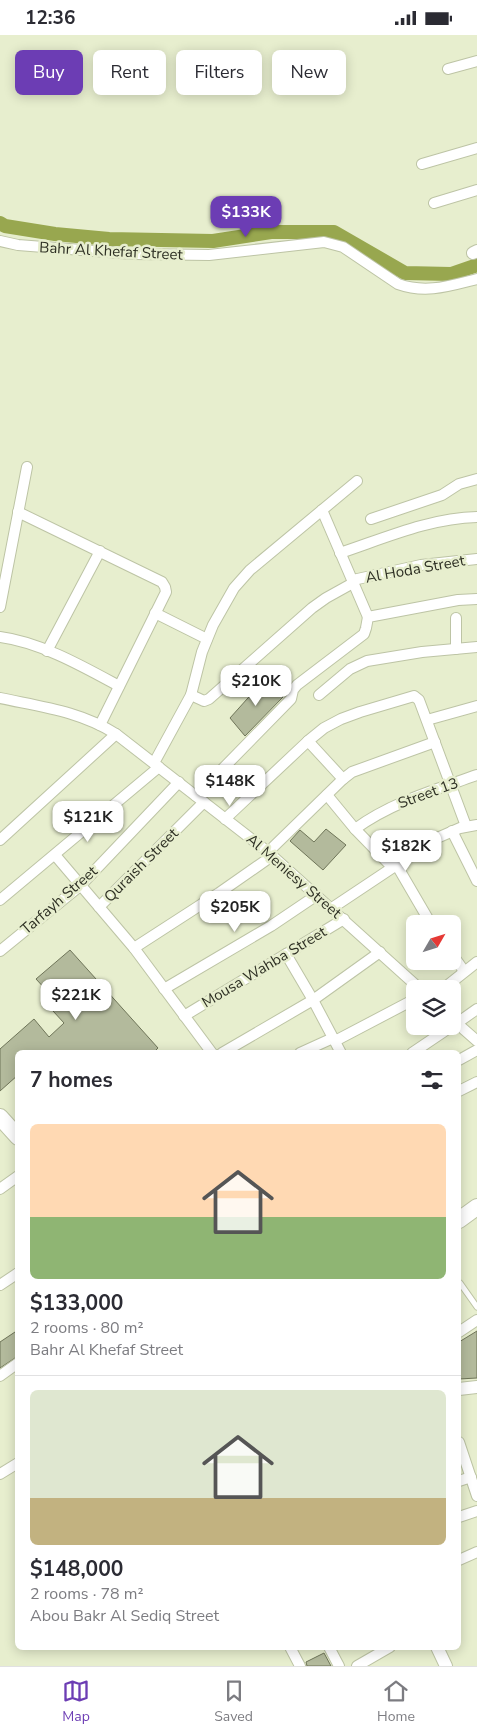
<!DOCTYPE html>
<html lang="en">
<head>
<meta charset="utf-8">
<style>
	body { margin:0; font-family:"Nunito Sans",sans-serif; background:#f2f2f3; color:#2b2b33; height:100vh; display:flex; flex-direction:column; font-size:19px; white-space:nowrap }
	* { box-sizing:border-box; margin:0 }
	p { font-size:16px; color:#7c7c81 }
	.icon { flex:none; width:28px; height:28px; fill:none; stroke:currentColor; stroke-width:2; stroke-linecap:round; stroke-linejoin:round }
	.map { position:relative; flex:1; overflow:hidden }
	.sheet { position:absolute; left:15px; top:1015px; width:446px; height:600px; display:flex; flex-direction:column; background:#fff; border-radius:8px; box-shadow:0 2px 12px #0003 }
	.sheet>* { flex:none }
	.top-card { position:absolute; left:15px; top:15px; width:448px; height:45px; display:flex; gap:10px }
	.needle { width:32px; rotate:51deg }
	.controls { position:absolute; left:406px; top:880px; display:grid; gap:10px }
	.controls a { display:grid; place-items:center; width:55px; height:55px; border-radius:8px; background:#fff; box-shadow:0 2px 12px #0003; font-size:25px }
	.price { position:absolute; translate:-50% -42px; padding:0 11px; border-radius:10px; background:#fff; color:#222; font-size:16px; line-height:32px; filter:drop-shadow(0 1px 2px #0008) }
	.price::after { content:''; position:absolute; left:50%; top:30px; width:15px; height:11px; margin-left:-8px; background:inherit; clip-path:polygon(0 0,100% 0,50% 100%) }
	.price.selected { background:#6c3db4; color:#fff }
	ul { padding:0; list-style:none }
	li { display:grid; align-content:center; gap:10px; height:265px; padding:0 15px }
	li+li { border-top:1px solid #e1e1e2 }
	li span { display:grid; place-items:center; height:155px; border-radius:8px; color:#555 }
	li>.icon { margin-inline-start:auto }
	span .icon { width:90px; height:90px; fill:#fffc; stroke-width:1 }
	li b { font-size:21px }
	h2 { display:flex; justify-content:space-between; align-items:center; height:60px; padding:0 15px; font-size:21px }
	.chip { padding:0 18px; border-radius:8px; background:#fff; box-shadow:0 2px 12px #0003; font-size:18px; line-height:45px }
	.chip.selected { background:#6c3db4; color:#fff }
	.status { display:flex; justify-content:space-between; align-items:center; height:35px; padding:0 25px; background:#fff; direction:ltr }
	.status svg { height:14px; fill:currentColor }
	.tab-bar { display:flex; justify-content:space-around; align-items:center; height:70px; border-top:1px solid #e1e1e2; background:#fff; font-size:14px; color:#7c7c81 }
	.tab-bar a { display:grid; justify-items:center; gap:2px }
	.tab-bar .selected { color:#6c3db4 }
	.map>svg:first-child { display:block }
</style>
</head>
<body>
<div class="status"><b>12:36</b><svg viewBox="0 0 49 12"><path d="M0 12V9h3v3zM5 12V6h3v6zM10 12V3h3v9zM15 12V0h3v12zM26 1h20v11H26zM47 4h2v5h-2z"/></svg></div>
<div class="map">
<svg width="477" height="1631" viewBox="0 0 477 1631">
	<rect width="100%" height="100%" fill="#e7eece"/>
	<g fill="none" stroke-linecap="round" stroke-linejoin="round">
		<!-- canal -->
		<path stroke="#98a74f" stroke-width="14" d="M0,188l5,3 50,8 54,5 104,2 58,-9h63l71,41 46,1 26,-9"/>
	</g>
	<!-- building -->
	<g fill="#b3ba9c" stroke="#6f7559">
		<path d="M265,644l18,18 -38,39 -15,-18z"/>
		<path d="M326,794l20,16 -23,25 -33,-29 10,-11 14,12z"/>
		<path d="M70,915l88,98 -5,5h-135v22l-18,16v-42l34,-30 15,18 15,-14 -11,-12 7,-6 -24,-26z"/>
		<path d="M18,1295v26l-18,12v-26z"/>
		<path d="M477,1296v47l-18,1v-37z"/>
		<path d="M324,1618l7,13h-24l-1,-4z"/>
	</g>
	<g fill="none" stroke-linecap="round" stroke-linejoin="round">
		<!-- service casing -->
		<g stroke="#bdc4a5" stroke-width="7">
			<path id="service" d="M460,1248l17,24"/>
		</g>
		<!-- minor casing -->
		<g stroke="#bdc4a5" stroke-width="12">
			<g id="minor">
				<path d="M448,34l29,-8"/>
				<path d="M422,129l55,-16"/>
				<path d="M434,168l43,-13"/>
				<path d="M0,206l18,4 115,9 76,1 115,-13 19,5 55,37c28,10 51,2 79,-5"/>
				<path d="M322,475l46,107"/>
				<path d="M18,477l144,70 3,5 1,5 -66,133"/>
				<path d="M371,484l71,-24 17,-11 18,-5"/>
				<path d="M340,518c45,-15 90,-35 137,-36"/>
				<path d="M353,545l68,-15 56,-6"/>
				<path d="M0,572l27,-140"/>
				<path d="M155,578l52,26"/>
				<path d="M456,583v31"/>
				<path d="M0,602c40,5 84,30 119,49"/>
				<path d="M47,616l53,-100"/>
				<path d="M191,660l11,-43 11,-27 21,-37 16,-18 107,-89"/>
				<path d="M319,660l31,-26 17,-8 55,-9 55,-5"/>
				<path d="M0,663c42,9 79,13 116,36l152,118 152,137"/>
				<path d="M427,685l50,-14"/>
				<path d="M308,706l35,38"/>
				<path d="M154,728l37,-68 13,6 5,-2 103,-91 14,-10 27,-15"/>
				<path d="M327,760l28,34 37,38"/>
				<path d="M196,761l95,-97 2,-9 4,-5 67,-51 2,-6 2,-11 90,-17 19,-1"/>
				<path d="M225,784l83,-78 16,-13 17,-9 19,-7 54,-16 5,4 47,126"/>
				<path d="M355,794c37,-27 80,-39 122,-54"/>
				<path d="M452,796l25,50"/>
				<path d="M0,805l116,-106"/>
				<path d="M268,817l75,-73 9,-7 83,-30"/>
				<path d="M55,820l79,93 78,105"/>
				<path d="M396,829l35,60"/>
				<path d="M0,865l159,-133"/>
				<path d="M99,872l105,-105"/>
				<path d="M332,873l105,-70 23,-10 17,-3"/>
				<path d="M134,913l85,-55 53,-37"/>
				<path d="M0,916l81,-66 98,-103"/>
				<path d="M286,919l27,46 28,53"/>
				<path d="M452,919l12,17"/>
				<path d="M164,954l107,-63 46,-31"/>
				<path d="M443,954l34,-27"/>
				<path d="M184,981l160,-97"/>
				<path d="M452,984l25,22"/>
				<path d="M453,991l24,-17"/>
				<path d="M335,1006l80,-42"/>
				<path d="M222,1018l91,-53 67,-48"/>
				<path d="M300,1018l33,-15"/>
				<path d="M412,1018l40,-27"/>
				<path d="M459,1025l18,-10"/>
				<path d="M459,1056l18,-9"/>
				<path d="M0,1154l18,-13"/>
				<path d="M0,1250l18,-12"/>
				<path d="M459,1297l18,-12"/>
				<path d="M0,1341l18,-13"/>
				<path d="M459,1407l18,54"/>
				<path d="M0,1439l18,-11"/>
				<path d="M459,1446l12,-4"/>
				<path d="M459,1482l18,-6"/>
				<path d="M459,1525l18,-8"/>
				<path d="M290,1612l10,19"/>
				<path d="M329,1612l10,19"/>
				<path d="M357,1631l33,-19"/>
			</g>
		</g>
		<!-- tertiary casing -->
		<g stroke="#bdc4a5" stroke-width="14">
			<g id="tertiary">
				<path d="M473,218l4,-2"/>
				<path d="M459,1354l18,-2"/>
				<path d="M437,1612l9,19"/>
			</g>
		</g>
		<!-- primary casing -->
		<g stroke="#bdc4a5" stroke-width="18">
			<g id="primary">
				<path d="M0,1082l18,20"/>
				<path d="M459,1185l18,-13"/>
			</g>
		</g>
		<!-- service -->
		<use href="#service" stroke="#fff" stroke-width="5"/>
		<!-- minor -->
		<use href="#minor" stroke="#fff" stroke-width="10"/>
		<!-- tertiary -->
		<use href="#tertiary" stroke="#fff" stroke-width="12"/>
		<!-- primary -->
		<use href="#primary" stroke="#fff" stroke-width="16"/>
	</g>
	<g text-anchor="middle" stroke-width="5" stroke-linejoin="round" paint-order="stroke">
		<!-- street labels -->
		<g font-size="15" fill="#2d2f23" stroke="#e7eece">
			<text transform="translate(111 216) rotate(3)" y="5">Bahr Al Khefaf Street</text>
			<text transform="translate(415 534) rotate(-10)" y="5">Al Hoda Street</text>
			<text transform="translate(428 758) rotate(-20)" y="5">Street 13</text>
			<text transform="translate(141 830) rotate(-45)" y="5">Quraish Street</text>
			<text transform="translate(294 841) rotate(41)" y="5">Al Meniesy Street</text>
			<text transform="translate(59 865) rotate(-41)" y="5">Tarfayh Street</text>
			<text transform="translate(264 932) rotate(-31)" y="5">Mousa Wahba Street</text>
		</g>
	</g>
</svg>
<div class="controls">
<a><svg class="needle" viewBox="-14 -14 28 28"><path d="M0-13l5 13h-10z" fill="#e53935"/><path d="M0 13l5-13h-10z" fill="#7c7c81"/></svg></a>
<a><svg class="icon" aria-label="layers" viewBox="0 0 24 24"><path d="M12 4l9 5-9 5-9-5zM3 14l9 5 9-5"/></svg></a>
</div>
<b class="price selected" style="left:246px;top:203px">$133K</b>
<b class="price" style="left:256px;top:672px">$210K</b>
<b class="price" style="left:230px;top:772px">$148K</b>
<b class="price" style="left:88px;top:808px">$121K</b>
<b class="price" style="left:406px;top:837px">$182K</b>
<b class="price" style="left:235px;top:898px">$205K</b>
<b class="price" style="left:76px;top:986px">$221K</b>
<div class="top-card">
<a class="chip selected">Buy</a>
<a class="chip">Rent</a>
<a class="chip">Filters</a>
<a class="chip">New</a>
</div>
<section class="sheet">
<h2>7 homes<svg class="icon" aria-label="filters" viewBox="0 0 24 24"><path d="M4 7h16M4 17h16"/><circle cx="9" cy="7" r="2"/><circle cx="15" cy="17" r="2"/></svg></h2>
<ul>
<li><span style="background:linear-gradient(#ffd9b3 60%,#8fb573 0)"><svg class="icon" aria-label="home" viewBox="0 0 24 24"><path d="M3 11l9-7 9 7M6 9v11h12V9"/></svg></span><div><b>$133,000</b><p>2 rooms · 80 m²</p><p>Bahr Al Khefaf Street</p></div></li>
<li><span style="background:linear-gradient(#dfe7d0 70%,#c2b280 0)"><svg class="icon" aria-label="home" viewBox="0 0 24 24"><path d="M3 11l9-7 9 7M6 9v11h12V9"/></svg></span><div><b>$148,000</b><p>2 rooms · 78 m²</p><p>Abou Bakr Al Sediq Street</p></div></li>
</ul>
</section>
</div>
<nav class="tab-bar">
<a class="selected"><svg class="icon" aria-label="map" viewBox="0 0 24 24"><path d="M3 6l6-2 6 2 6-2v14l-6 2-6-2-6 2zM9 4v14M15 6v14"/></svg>Map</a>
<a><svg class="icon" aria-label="saved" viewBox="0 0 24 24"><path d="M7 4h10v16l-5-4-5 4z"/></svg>Saved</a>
<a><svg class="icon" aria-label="home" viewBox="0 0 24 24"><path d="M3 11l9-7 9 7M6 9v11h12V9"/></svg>Home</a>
</nav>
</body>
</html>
